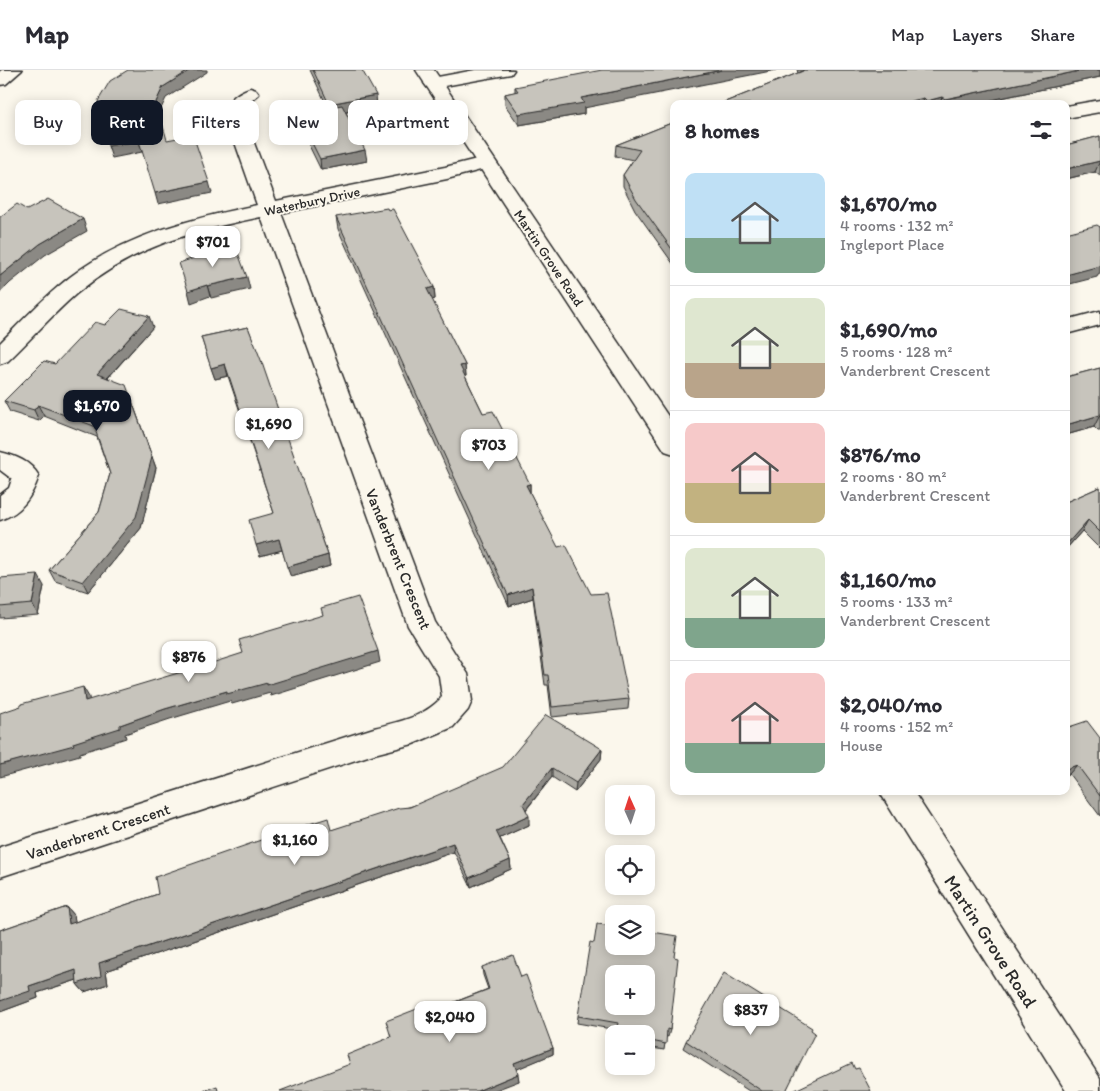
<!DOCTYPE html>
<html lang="en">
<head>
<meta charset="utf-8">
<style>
	body { margin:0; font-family:Itim,sans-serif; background:#f2f2f3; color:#2b2b33; height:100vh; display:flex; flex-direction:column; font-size:19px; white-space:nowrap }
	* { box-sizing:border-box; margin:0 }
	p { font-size:16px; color:#7c7c81 }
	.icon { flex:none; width:28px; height:28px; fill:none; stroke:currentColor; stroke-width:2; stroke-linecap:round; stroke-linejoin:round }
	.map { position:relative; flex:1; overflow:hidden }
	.details { position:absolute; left:670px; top:30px; width:400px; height:695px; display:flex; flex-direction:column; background:#fff; border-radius:10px; box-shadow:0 2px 12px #0003 }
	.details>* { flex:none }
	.guide { position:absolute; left:15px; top:30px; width:475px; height:45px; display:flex; gap:10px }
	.needle { width:32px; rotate:357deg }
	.buttons { position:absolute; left:605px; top:715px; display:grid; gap:10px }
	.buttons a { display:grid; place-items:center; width:50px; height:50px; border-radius:10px; background:#fff; box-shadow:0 2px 12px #0003; font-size:25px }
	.price { position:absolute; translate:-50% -42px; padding:0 11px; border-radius:10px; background:#fff; color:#222; font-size:16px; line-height:32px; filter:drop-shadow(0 1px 2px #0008) }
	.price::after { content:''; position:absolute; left:50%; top:30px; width:15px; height:11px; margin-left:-8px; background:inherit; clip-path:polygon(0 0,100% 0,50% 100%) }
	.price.active { background:#111827; color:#fff }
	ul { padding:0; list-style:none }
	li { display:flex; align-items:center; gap:15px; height:125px; padding:0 15px }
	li+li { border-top:1px solid #e1e1e2 }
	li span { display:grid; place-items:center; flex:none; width:140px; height:100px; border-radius:10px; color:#555 }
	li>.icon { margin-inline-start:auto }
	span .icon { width:60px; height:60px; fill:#fffc; stroke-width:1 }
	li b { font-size:21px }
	h2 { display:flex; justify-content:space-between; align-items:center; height:60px; padding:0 15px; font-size:21px }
	.pill { padding:0 18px; border-radius:10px; background:#fff; box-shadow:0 2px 12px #0003; font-size:18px; line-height:45px }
	.pill.active { background:#111827; color:#fff }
	header { display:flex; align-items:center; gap:30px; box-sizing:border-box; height:70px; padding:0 25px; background:#fff; border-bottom:1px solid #e1e1e2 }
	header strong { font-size:24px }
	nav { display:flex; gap:28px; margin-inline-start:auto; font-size:18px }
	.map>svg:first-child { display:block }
</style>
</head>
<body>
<header>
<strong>Map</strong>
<nav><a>Map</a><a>Layers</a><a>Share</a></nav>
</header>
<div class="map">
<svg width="1100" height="1021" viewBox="0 0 1100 1021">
	<rect width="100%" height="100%" fill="#fbf7ec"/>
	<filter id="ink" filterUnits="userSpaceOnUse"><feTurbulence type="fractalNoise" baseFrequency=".02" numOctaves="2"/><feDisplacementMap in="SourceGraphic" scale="10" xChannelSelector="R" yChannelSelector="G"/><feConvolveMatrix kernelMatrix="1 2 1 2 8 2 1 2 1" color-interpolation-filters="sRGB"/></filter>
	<g filter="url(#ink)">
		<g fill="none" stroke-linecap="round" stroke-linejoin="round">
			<!-- minor casing -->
			<g stroke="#2b2b2b" stroke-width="3">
				<g id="minor">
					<path d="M475,0h39l-3,4 -6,1 -72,13 -6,-1 -3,-4 3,-4z"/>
					<path d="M250,18l6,2 3,4 -16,14v6l33,87 169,-34 40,-10 7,2 3,4 -3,4 -45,12 -166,34 154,409 33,52 4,27 -4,9 -15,17 -40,17 -39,10 -374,123v-30l374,-119c26,-7 49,-10 68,-31l-3,-21 -31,-50 -147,-409c-69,14 -129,30 -185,77 -24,21 -45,45 -68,67l-8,3v-21c23,-23 44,-46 70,-66 55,-42 120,-58 187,-72l-32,-91c0,-13 13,-22 25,-26z"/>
					<path d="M1100,30v12l-34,6v-12z"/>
					<path d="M1100,241v14l-34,9v-14z"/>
					<path d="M0,382c16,4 30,9 39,24 -7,20 -17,37 -39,44v-25l9,-7 3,-9 -12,-9z"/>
				</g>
			</g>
			<!-- secondary casing -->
			<g stroke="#2b2b2b" stroke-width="3">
				<g id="secondary">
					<path d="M416,0h18l240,355v29l-9,-3z"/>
					<path d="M879,721h34l187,287v13h-34z"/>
				</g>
			</g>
			<!-- motorway casing -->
			<g stroke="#2b2b2b" stroke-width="3">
				<path id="motorway" d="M2,0h20l-16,14 -6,1v-14z"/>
			</g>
			<!-- minor -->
			<use href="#minor" fill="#fbf7ec" fill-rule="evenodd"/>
			<!-- secondary -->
			<use href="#secondary" fill="#fbf7ec" fill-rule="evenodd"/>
			<!-- motorway -->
			<use href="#motorway" fill="#fbf7ec" fill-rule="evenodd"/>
		</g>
		<!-- wall -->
		<g fill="#aba9a2" stroke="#2b2b2b">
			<path d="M310,0h52l15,36 -31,6 21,49 -46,9 -22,-45 -2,-12 31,-5z"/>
			<path d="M797,0h303v7l-127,27h-253l78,-31z"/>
			<path d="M515,17l69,21v6l-65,11 -14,-20v-11l10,-2z"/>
			<path d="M674,52v143l-39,-55 -12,-24v-11l10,-15 -18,-4 1,-11z"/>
			<path d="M1100,66v40l-5,-4 -29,7v-34z"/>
			<path d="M336,147l98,70 1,12 -3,1 33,65 1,11h-1l18,37 47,71v9l99,206 -1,10 -76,8 -4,-32h-3l-12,-87 -24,8 -171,-377z"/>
			<path d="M105,255l48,2 -45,51 22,18 26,72 -15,60 -53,64 -33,-11 -6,-11 50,-58 11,-38 -13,-37 -53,-21 -5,5 -29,-9 -6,-11 51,-37z"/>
			<path d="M248,257l80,228 2,11 -39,11 -9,-27 -22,6 14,-43 -46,-137 -13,3 -14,-42z"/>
			<path d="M1100,298v63h-2l-4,-4 -28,8v-58z"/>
			<path d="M1100,417v62l-18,-18 -16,18v-47z"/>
			<path d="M0,508l44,8 -6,29 -38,3z"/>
			<path d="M1066,658l34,10v78l-31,-42 -3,2z"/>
			<path d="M602,679l-1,10 -26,33 -23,-15 -26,33 3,15 -29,13 10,22 1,9 -40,18 -17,-35 -348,119 2,13 -24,8 -7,-8v-4l-40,13 1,5 -38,14v-82l67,-23 7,8 1,7 83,-28 174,-64z"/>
			<path d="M674,887l-4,73 -2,7 -2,-1 -2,14 -18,-3v-13l-29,-4 -40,-7 1,-7z"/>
			<path d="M482,897l39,10 32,71v6l-37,15 3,12 -169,-17 74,-50 64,-25 -5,-14z"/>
			<path d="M811,960l-25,61h-37l-66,-43 3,-7z"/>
		</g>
		<!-- shaded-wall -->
		<g fill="#8b8984" stroke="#2b2b2b">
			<path d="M190,0h17v2l-41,26 -7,15 -3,-11 7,-15z"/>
			<path d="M722,0h54l-192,38v6l-65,11v-11l62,-16z"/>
			<path d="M1084,0h16v7l-127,27h-30l2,-5z"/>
			<path d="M376,25l1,11 -46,9 -2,-11z"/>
			<path d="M942,27l-2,7h-14l1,-3z"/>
			<path d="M924,28l-1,6h-24z"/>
			<path d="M139,71l3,11 -30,6 -4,-12z"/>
			<path d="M365,80l2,11 -46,9 -1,-11z"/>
			<path d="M1100,91l-5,11 -29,7v-10z"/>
			<path d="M209,112l3,11 -54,11 -3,-11z"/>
			<path d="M83,149l4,12 -42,24 -35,28 -10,10v-17l40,-32z"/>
			<path d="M1100,195v9l-2,1 -1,2 -31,8v-10z"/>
			<path d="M247,207l3,12 -39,9 -4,-12z"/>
			<path d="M207,215l3,11 -19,7 -3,-12z"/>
			<path d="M434,217l1,12 -7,2 -1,-12z"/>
			<path d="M149,246l4,11 -52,58 -4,-11z"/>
			<path d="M225,294l3,12 -13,3 -4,-11z"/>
			<path d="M465,295l1,11 -5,1 -1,-11z"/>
			<path d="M130,326l26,72 -15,60 -53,64 -5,-10z"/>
			<path d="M38,335l6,11 -5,5 -5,-11z"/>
			<path d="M1100,345l-6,12 -28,8v-10z"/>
			<path d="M530,414v11l-4,-10z"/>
			<path d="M1088,450l-6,11 -16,18v-4z"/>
			<path d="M279,469l3,11 -22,6 -4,-11z"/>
			<path d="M328,485l2,11 -39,11 -4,-10z"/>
			<path d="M38,505l6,11 -6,29 -6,-11z"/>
			<path d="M532,517l1,11 -24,8 -1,-11z"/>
			<path d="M378,581l2,11 -109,34 -1,-3 -38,11 -2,-3 -60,18 -45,15 1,4 -46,15v2l-80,22v-12l73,-22 47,-18 45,-16 62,-18z"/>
			<path d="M83,617l6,10 2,14 -6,-10z"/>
			<path d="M602,679l-1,10 -26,33 1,-9z"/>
			<path d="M1077,695l-8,9 -3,2v-7z"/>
			<path d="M552,698v9l-29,36v-9z"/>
			<path d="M529,746v9l-33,15v-9z"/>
			<path d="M453,773l1,9 -348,119 2,13 -24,8 -7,-8 22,-21z"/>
			<path d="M510,790l1,9 -40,18 -2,-9z"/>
			<path d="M67,837l7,8 3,17 -8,-8z"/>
			<path d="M76,900l7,8 -46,15 1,5 -38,14v-11l29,-15z"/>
			<path d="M553,978v6l-38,16 -1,-7z"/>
			<path d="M518,1004l1,7 -26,10h-16z"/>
		</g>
		<!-- building -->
		<g fill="#c7c4bc" stroke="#2b2b2b" fill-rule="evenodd">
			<path d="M128,0h62l-27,17 -7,15 11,38 26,-5 16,47 -54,11 -16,-52 -31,5 -10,-45 12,-20z"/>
			<path d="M313,0h49l14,25 -47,9z"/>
			<path d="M602,0h120l-141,28 3,5 -65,11 -14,-20 13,-3 -3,-4z"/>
			<path d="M803,0h281l-139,29 -3,-2 -15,4 -3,-3 -25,6h-179l83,-33z"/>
			<path d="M342,35l23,45 -45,9 -23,-46z"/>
			<path d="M674,52l-1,56 1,74 -38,-53 -13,-24 17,-25 -24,-5z"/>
			<path d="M1100,66v25l-34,8v-24z"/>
			<path d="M48,129l35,20 -43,25 -40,32v-59l17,-13 10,6z"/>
			<path d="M387,138l1,2 5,-1 41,78 -7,2 38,76 -5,1 23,47 10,-2 37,73 -4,1 32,62 8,-2 25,49 16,-1 22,106 -77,8 -4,-32h-3l-13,-88 -24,8 -172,-378z"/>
			<path d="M1097,155l3,2v39l-34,9v-42z"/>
			<path d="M235,175l12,32 -40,9v-1l-19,6 -9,-28 27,-9v-2z"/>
			<path d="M121,239l28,7 -52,58 29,11 26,72 -16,60 -53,65 -34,-12 50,-58 11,-38 -16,-48 -56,-21 -4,5 -30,-9 40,-40 11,3 40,-42 10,3z"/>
			<path d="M248,257l13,33 67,195 -41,12 -8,-28 -23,6 -7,-25 25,-7 -49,-149 -14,4 -10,-31z"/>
			<path d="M1100,298v48v-1l-34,10v-48z"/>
			<path d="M1100,417v45l-12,-12 -22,25v-43z"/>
			<path d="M38,505l-6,29 -32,3v-29z"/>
			<path d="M358,527l20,54 -111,34v-2l-40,11v-3l-62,18 -45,16v3l-47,15 1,2 -74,20v-52l21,-7v-2l62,-17 2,14 133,-40 25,-8 -4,-13 84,-25 -2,-7z"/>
			<path d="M546,645l56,34 -26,34 -24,-15 -29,36 6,12 -33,15 14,29 -41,18 -16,-35 -354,120 2,13 -24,8 -1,-14 -47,16 1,5 -30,10v-71l67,-23 2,17 89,-30 -3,-17 126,-44 47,-15 3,12 68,-22 11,-1 93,-40z"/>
			<path d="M1087,651l13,17v58l-23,-31 -11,4v-41z"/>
			<path d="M597,854l17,2v20h32v-15l31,5 -3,21 4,1 -8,72 -3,-1 -1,15 -20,-4v-6h-30l2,-11 -40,-7 12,-74 4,1zM614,904h32v32h-32z"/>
			<path d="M513,885l8,22 5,-2 27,73 -39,15 4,11 -41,17h-197l70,-27 -3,-9 44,-18 -5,-16 36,-14 2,7 65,-25 -7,-22z"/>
			<path d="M724,903l88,55 -1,2 4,3 -29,58h-24l-76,-50z"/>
			<path d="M852,993l3,6 4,-1 12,23h-78z"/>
			<path d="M217,1016l1,5h-15z"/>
		</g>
	</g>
	<g text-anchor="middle" stroke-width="4" stroke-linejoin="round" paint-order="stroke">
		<!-- far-street labels -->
		<g font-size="14" fill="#2b2b2b" stroke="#fbf7ec">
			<text transform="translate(312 131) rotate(-12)" y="5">Waterbury Drive</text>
			<text transform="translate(549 188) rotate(56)" y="5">Martin Grove Road</text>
		</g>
		<!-- street labels -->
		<g font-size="16" fill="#2b2b2b" stroke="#fbf7ec">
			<text transform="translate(399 489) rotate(68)" y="6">Vanderbrent Crescent</text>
			<text transform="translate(98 761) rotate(-18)" y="6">Vanderbrent Crescent</text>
		</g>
		<!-- near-street labels -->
		<g font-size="19" fill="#2b2b2b" stroke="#fbf7ec">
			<text transform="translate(991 871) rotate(57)" y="7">Martin Grove Road</text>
		</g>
	</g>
</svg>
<div class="buttons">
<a><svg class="needle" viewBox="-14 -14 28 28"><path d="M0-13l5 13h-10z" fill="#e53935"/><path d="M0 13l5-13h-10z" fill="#7c7c81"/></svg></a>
<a><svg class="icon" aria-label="locate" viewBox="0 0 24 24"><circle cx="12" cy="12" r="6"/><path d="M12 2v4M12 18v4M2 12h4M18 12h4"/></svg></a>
<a><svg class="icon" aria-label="layers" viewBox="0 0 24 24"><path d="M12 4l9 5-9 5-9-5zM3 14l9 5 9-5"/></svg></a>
<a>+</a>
<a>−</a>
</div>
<b class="price" style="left:213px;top:198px">$701</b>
<b class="price active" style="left:97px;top:362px">$1,670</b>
<b class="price" style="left:269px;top:380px">$1,690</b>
<b class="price" style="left:489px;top:401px">$703</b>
<b class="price" style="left:189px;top:613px">$876</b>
<b class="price" style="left:295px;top:796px">$1,160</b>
<b class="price" style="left:751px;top:966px">$837</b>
<b class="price" style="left:450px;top:973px">$2,040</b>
<div class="guide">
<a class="pill">Buy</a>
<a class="pill active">Rent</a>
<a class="pill">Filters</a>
<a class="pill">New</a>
<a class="pill">Apartment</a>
</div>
<section class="details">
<h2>8 homes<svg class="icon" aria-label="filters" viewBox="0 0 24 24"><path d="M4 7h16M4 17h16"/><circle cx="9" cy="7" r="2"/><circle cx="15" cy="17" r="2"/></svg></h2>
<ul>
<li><span style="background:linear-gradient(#bfe0f5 65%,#7fa58c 0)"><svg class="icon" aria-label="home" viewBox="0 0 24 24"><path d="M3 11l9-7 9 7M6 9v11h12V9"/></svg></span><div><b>$1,670/mo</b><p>4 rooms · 132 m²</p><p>Ingleport Place</p></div></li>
<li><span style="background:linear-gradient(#dfe7d0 65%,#b9a48a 0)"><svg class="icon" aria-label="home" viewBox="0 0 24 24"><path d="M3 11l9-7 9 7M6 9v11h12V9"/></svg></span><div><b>$1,690/mo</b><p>5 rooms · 128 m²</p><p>Vanderbrent Crescent</p></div></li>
<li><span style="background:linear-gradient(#f6c9c9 60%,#c2b280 0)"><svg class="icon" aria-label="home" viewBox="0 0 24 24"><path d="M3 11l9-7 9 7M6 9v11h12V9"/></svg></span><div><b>$876/mo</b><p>2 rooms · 80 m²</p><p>Vanderbrent Crescent</p></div></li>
<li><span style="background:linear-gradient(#dfe7d0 70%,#7fa58c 0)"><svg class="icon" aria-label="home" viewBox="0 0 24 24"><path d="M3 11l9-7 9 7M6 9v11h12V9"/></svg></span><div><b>$1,160/mo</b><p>5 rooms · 133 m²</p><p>Vanderbrent Crescent</p></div></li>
<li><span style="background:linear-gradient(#f6c9c9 70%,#7fa58c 0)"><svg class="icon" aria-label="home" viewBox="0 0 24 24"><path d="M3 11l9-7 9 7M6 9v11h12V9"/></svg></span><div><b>$2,040/mo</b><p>4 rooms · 152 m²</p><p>House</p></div></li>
</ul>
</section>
</div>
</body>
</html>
